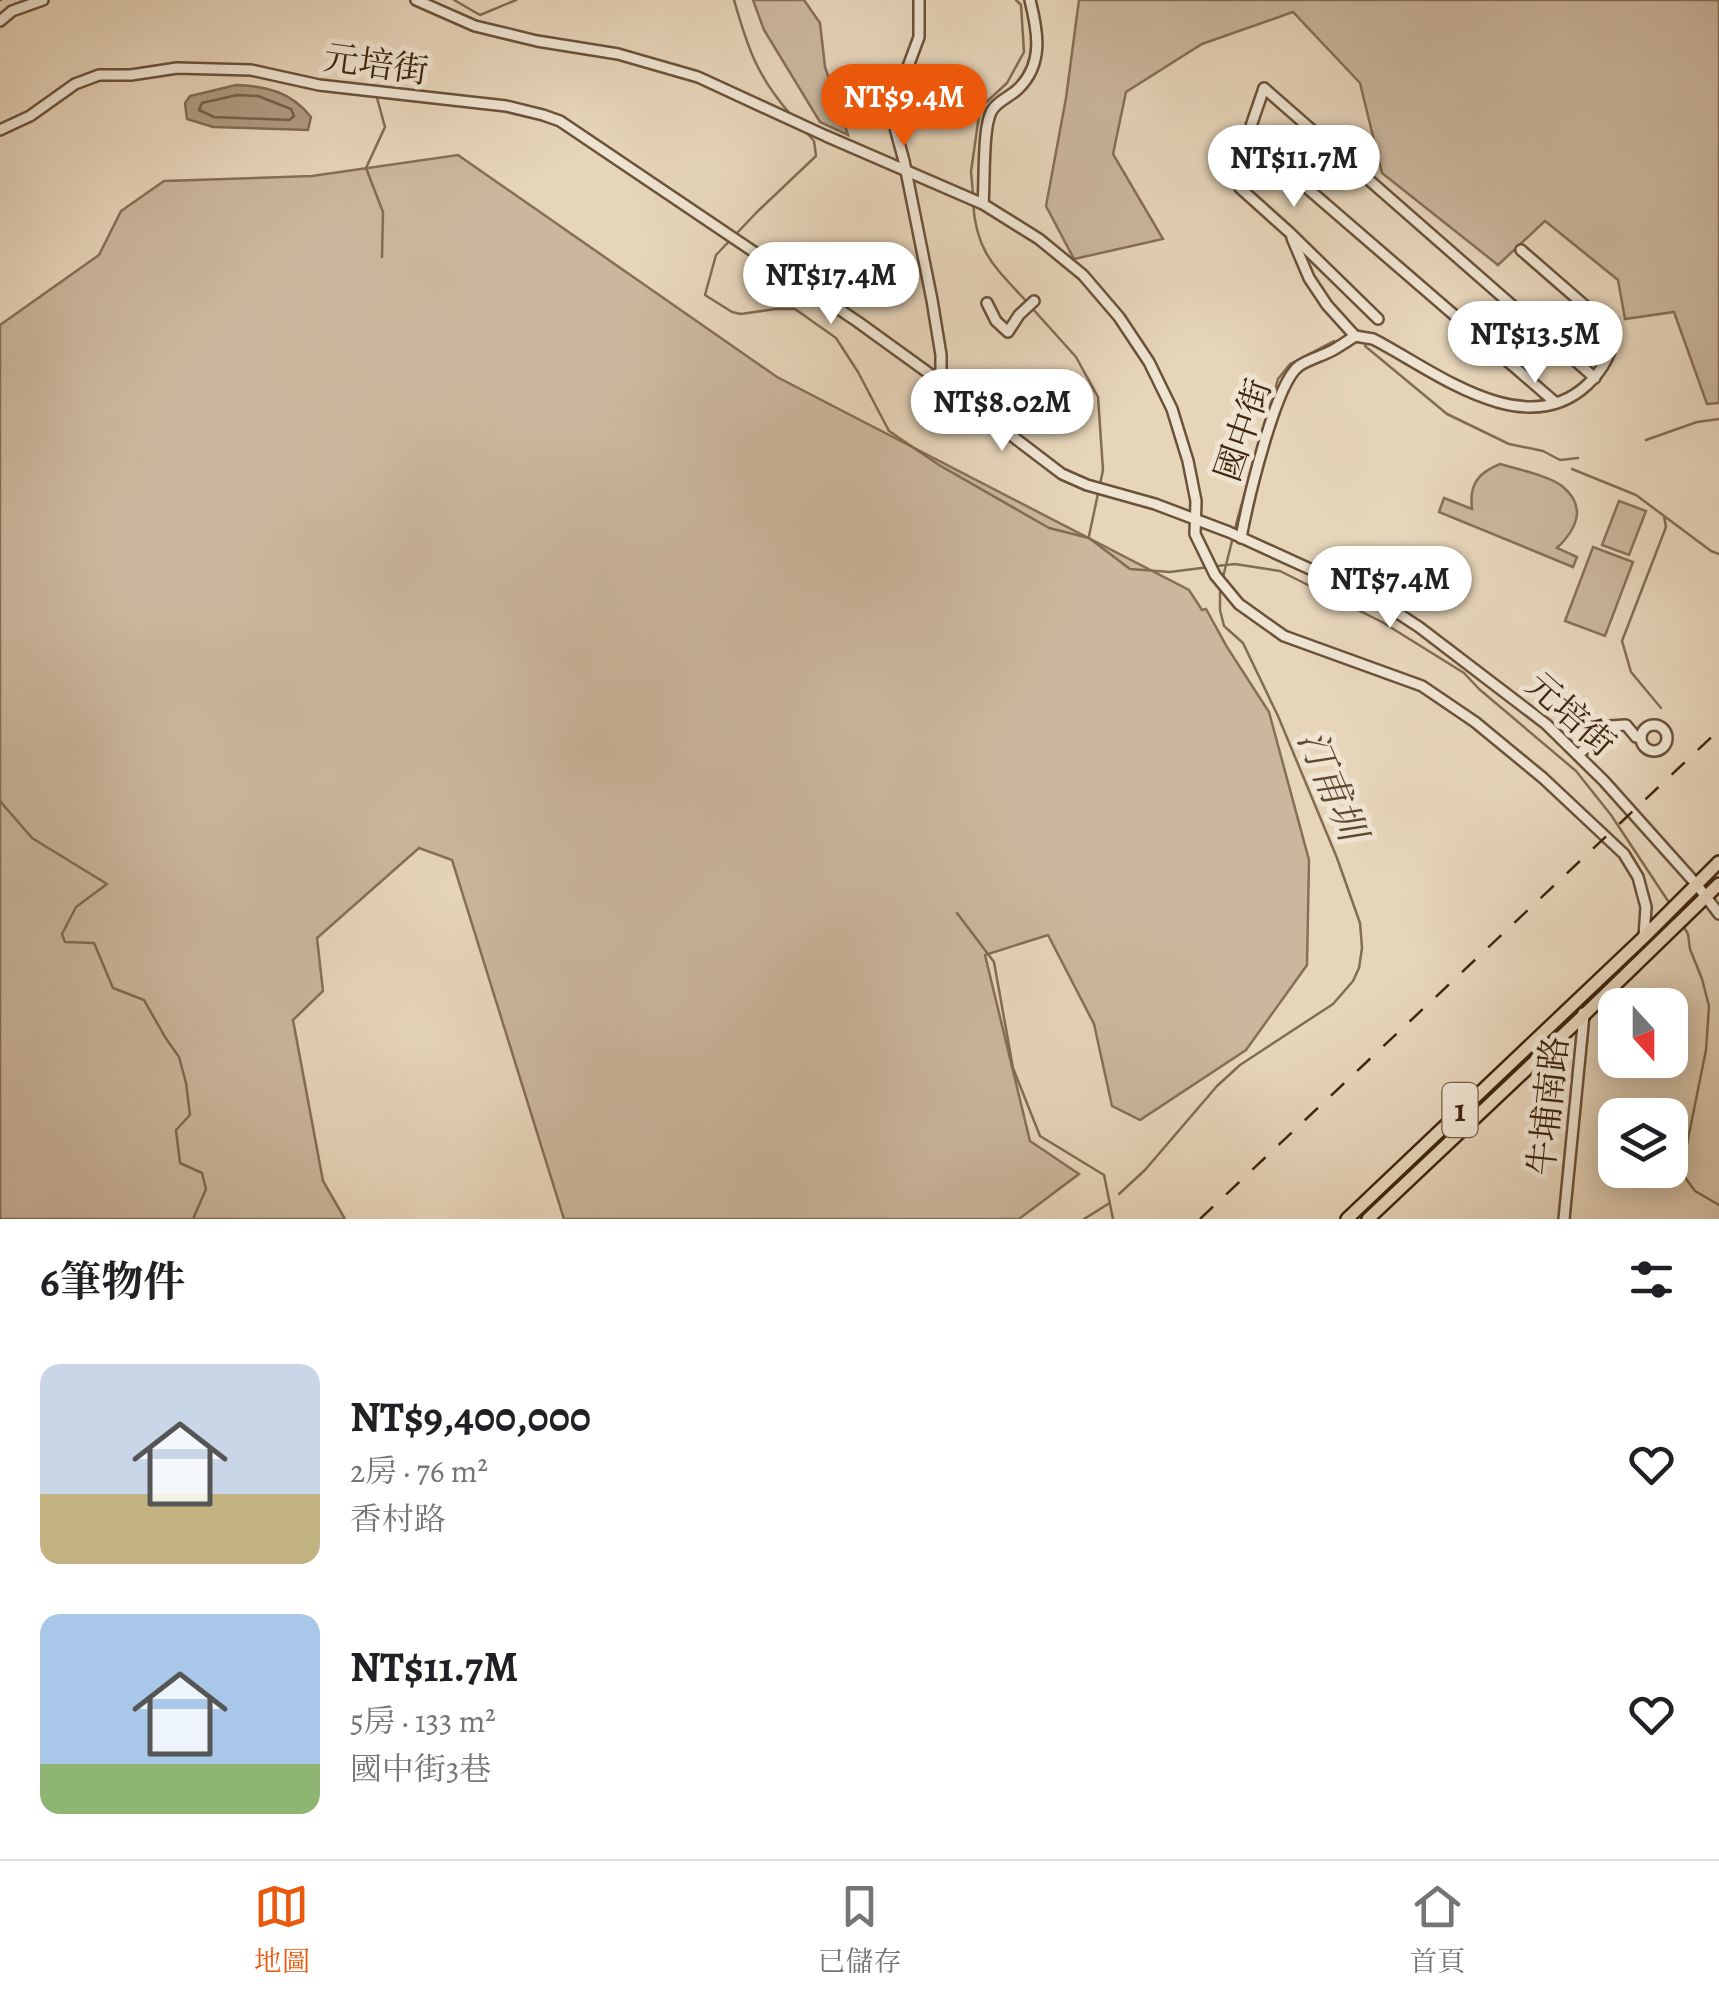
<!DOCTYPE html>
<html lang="zh-TW">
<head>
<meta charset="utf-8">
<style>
	body { margin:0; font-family:Alegreya,"Noto Serif TC",serif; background:#f2f2f2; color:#202124; height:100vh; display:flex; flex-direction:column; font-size:38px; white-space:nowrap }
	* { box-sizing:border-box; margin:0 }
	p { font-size:32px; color:#757577 }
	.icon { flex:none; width:55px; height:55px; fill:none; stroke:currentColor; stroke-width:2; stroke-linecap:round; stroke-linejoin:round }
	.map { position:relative; height:1219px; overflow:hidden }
	.side { display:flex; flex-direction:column; background:#fff; flex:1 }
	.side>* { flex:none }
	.needle { width:65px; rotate:159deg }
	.fabs { position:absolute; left:1598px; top:988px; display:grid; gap:20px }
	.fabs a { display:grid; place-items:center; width:90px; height:90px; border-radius:20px; background:#fff; box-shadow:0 5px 25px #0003; font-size:50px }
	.price { position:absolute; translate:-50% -85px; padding:0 22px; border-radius:35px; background:#fff; color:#222; font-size:32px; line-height:65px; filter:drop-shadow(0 2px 5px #0008) }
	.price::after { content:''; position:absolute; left:50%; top:60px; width:30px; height:22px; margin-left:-15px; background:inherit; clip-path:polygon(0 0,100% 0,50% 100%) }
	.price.selected { background:#ea580c; color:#fff }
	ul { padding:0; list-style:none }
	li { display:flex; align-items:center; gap:30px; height:250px; padding:0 40px }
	li span { display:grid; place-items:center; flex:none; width:280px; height:200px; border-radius:20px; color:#555 }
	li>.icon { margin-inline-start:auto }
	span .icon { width:120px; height:120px; fill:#fffc; stroke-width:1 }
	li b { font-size:42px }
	h2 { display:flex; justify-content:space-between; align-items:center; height:120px; padding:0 40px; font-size:42px }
	.tabs { display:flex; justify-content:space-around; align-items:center; height:140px; border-top:2px solid #e0e0e0; background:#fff; font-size:28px; color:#757577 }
	.tabs a { display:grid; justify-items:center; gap:5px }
	.tabs .selected { color:#ea580c }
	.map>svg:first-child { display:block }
</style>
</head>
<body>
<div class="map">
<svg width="1719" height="1219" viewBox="0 0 1719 1219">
	<rect width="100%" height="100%" fill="#e7d5ba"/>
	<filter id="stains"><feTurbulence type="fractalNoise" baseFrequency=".002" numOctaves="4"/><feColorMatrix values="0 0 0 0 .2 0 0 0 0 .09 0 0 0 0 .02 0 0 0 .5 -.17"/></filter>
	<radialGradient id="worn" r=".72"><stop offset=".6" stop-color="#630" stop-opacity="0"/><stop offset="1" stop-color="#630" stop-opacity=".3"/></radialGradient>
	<!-- green -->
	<g fill="#cbb79d" stroke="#866f56" stroke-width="2.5">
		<path d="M753,0h51l16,23 5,44 23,68 -28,-13 -56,-92z"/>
		<path d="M1079,0h640v403l-12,1 -33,-92 -49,7 -7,-39 -73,-59 -47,44 -116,-92 -22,-90 -67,-71 -91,32 -76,48 -13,62 50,85 -89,20 -28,-53 20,-108z"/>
		<path d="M458,155l319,222 412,213 13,20 4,-1 21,38 42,65 40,148 -2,105 -61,85 -106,70 -28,-14 -18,-82 -46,-89 -63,20 45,186 49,33 -60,45h-455l-112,-359 -33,-12 -102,90 6,53 -30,29 30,161 22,38h-345v-894l99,-70 22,-44 43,-30 148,-5z"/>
		<path d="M1500,464c17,5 49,12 62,22 26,21 14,44 -5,62l20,9 -4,10 -134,-55 5,-14 28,11c-3,-25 6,-36 28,-45z"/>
		<path d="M1619,501l27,10 -17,44 -27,-10z"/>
		<path d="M1593,547l40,15 -28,74 -40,-15z"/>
	</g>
	<!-- water -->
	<path fill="#ae9a80" stroke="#826c52" stroke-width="2.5" d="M236,85c31,1 55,7 75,32l-3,13 -95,-3 -26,-8 -2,-16 5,-7z"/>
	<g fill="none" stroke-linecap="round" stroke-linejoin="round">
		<!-- shore -->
		<path stroke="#776047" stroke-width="2.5" d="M237,95l21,1 33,13 3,7 -5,4 -75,-3 -15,-7 3,-7z"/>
		<!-- stream -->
		<g stroke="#826c52" stroke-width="2.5">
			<path d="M0,0h1"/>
			<path d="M454,0l26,15 36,-15"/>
			<path d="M734,0c14,49 23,76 57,115"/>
			<path d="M377,98l8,29 -19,41 17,44 -1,45"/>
			<path d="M806,132l8,9 2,15 -58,55 -42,44 -11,40 27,17 9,2 34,-5h20l41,29 22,34 31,59 50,34 110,63 40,10 41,31 40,3 39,-5"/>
			<path d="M973,194l-2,-22 9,-64 27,-25 17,-31 -3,-47 -5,-5"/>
			<path d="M973,202c3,51 22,65 54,100"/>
			<path d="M1032,308l44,49 22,40 5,73 -14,66"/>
			<path d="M1365,346l82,68 62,30 34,7 17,9 18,-2"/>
			<path d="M1646,440l51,-18 22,-3"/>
			<path d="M1572,469l64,26 75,56 8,3"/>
			<path d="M1217,566l18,-2 45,7 102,51 82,51 15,16 97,82 35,44 59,89"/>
			<path d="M1223,577l15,-60 40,-138 12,-15 44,-23"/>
			<path d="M1661,708l-30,-36 -9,-31 44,-114 -2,-11"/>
			<path d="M0,801l32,37 75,46 -31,23 -14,27 3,8 29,1 19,45 31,12 21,37 14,20 7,26 4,32 -14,15 4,33 22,10 4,16 -13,30"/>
			<path d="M957,913l37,49 19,106 27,68 64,39 9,44"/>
			<path d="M1682,924l6,10 2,15 12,30 7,27 -3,44 -20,99 -7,20 16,22 24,14"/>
			<path d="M1119,1194l26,-24 72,-84 23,-21 93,-61 20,-23 6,-13 3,-20 -2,-25 -23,-65 -59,-142 -35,-73 -19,-17 -4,-16v-21"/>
			<path d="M1084,1219l24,-15"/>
		</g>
		<!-- minor casing -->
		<g stroke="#6a5239" stroke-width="14">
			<g id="minor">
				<path d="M416,0l59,26 62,15 81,13 80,23 128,59 157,68 56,35 44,36 36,42 30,45 23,47 16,52 8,40 -1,33 20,41 24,29 45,32 138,50 53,36 68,56 81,76 14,23 8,30 -2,30"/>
				<path d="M919,0v37l-23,62 -2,25 10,37 28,139 9,55v27"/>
				<path d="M0,21l12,-10 31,-11"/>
				<path d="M0,130l30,-14 45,-32 24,-9h32l46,-7 74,2 68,15 187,21 37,9 17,6 298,201 83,60 121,92 25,11 68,19 74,28 147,67 43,28 127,97 58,57 93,104 22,29"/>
				<path d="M1248,137l308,266"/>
				<path d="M983,204c2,-21 -1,-81 10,-95 5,-8 18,-13 25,-20 26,-25 20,-57 12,-89"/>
				<path d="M1292,238l17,40 18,27 28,31"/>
				<path d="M987,303l9,18 12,11 11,-17 15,-14"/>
				<path d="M1378,319l-89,-87 -49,-44c-3,-30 15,-72 24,-100l331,290"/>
				<path d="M1241,538c6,-33 34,-155 58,-172 10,-7 24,-10 36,-17 6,-4 13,-8 20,-13l18,3c59,30 150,105 214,46 16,-15 26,-33 27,-54l-93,-81"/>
				<circle cx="1654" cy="738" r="13"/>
				<path d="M1578,755l32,-29 16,-1 10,12h5"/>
				<path d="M1564,1219l20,-204 -1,-2"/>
			</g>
		</g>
		<!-- major casing -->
		<g stroke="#40270e" stroke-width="16">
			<g id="major">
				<path d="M1347,1219l297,-282 75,-75"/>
				<path d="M1368,1219l216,-204 135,-131"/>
			</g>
		</g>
		<!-- minor -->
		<use href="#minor" stroke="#efe4d2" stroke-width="9"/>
		<!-- major -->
		<use href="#major" stroke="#e7d5ba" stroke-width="11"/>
		<!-- rail -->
		<path stroke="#40270e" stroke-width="2.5" stroke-dasharray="18 18" stroke-linecap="butt" d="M1200,1219l519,-489"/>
	</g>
	<g text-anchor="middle" stroke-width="10" stroke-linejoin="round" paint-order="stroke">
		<!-- shield labels -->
		<rect fill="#efe4d2" stroke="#746049" stroke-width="2.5" x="1442.5" y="1083" width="35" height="54" rx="8"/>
		<g font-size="32" font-weight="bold" fill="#40270e">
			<text x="1460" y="1121">1</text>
		</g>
		<!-- street labels -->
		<g font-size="35" fill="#40270e" stroke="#efe4d2">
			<text transform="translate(376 64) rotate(8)" y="12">元培街</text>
			<text transform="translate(1243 430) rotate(-71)" y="12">國中街</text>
			<text transform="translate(1571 714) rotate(42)" y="12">元培街</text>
			<text transform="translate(1548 1106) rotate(-84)" y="12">牛埔南路</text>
		</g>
		<!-- water labels -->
		<g font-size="38" font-style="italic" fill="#614a30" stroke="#efe4d2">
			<text transform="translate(1332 785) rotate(67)" y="13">汀甫圳</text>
		</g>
	</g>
	<rect width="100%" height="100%" filter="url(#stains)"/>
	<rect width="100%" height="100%" fill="url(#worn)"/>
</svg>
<div class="fabs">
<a><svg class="needle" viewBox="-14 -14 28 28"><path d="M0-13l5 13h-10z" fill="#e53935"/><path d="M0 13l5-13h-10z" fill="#757577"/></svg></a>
<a><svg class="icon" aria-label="layers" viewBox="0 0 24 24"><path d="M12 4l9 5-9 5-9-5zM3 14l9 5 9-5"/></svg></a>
</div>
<b class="price selected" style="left:904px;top:149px">NT$9.4M</b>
<b class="price" style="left:1294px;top:210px">NT$11.7M</b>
<b class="price" style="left:831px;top:327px">NT$17.4M</b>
<b class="price" style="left:1535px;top:386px">NT$13.5M</b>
<b class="price" style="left:1002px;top:454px">NT$8.02M</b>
<b class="price" style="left:1390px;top:631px">NT$7.4M</b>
</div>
<section class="side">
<h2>6筆物件<svg class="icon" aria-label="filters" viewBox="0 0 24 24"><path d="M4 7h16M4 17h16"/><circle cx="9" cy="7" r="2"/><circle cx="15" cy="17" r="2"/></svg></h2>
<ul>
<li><span style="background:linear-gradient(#c9d6e8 65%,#c2b280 0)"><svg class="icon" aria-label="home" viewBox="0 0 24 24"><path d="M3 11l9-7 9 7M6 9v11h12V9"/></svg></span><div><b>NT$9,400,000</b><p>2房 · 76 m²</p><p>香村路</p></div><svg class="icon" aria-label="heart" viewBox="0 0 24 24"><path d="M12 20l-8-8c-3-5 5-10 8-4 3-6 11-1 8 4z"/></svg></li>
<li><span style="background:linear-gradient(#a9c7e8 75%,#8fb573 0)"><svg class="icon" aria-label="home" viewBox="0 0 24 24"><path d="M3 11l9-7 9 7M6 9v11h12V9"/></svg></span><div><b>NT$11.7M</b><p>5房 · 133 m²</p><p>國中街3巷</p></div><svg class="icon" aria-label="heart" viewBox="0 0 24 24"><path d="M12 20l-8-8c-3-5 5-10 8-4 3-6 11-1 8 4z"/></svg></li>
</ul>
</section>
<nav class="tabs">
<a class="selected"><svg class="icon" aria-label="map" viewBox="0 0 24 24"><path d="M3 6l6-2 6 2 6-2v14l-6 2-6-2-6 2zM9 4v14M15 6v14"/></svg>地圖</a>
<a><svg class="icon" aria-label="saved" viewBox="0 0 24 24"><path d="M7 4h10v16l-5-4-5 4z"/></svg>已儲存</a>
<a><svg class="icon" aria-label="home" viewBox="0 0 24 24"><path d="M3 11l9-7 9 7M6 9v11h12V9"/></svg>首頁</a>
</nav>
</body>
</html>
